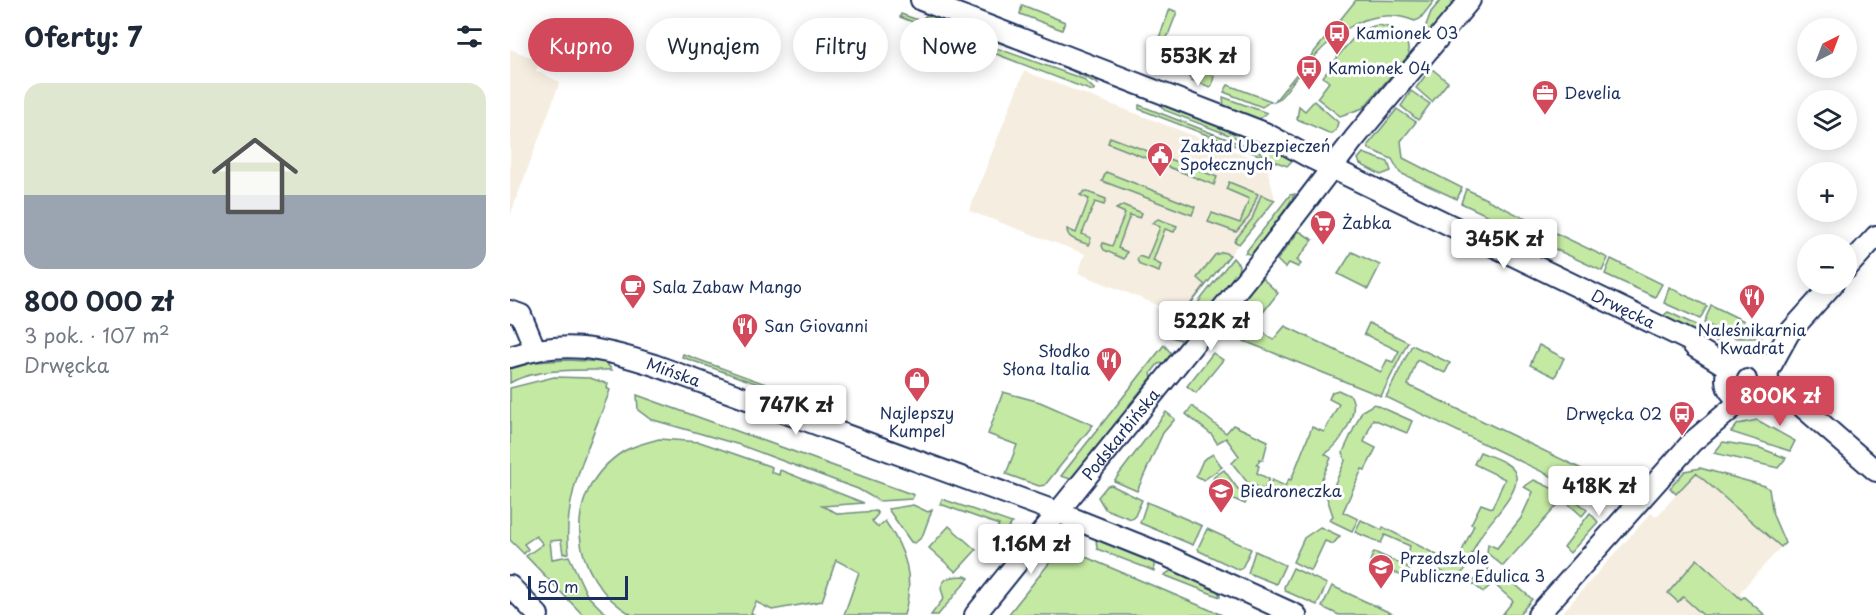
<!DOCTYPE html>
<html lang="pl">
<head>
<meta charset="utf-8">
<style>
	body { margin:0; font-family:"Playpen Sans",sans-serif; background:#f2f2f3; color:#1f2937; height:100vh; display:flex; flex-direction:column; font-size:22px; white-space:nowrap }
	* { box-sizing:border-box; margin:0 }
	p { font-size:20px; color:#747a83 }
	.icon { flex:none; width:33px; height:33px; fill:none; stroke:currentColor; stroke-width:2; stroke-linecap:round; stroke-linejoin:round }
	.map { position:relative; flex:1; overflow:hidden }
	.panel { display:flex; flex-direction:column; background:#fff; width:510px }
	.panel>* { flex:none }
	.banner { position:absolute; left:18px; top:18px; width:570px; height:54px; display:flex; gap:12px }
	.needle { width:39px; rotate:42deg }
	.fabs { position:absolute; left:1287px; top:18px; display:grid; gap:12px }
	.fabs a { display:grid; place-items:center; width:60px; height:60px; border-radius:50%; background:#fff; box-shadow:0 3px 15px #0003; font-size:30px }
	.scale { position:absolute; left:18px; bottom:15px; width:100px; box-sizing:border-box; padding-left:6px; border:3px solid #1b2f5e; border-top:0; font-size:16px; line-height:21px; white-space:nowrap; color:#1b2f5e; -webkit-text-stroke:4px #fff; paint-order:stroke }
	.price { position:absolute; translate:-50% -51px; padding:0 14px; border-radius:6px; background:#fff; color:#222; font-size:20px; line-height:39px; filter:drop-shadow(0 2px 3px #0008) }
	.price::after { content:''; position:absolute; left:50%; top:36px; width:18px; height:14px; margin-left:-9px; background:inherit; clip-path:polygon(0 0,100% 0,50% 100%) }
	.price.active { background:#d1495b; color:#fff }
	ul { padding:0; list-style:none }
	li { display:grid; align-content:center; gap:12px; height:318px; padding:0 24px }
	li span { display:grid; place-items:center; height:186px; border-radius:18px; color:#555 }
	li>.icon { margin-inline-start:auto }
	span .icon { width:108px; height:108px; fill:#fffc; stroke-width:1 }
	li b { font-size:26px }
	h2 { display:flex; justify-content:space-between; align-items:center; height:72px; padding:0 24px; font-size:26px }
	.tag { padding:0 21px; border-radius:27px; background:#fff; box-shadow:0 3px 15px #0003; font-size:21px; line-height:54px }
	.tag.active { background:#d1495b; color:#fff }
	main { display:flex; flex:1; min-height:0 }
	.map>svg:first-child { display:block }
</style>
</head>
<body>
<main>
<section class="panel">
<h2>Oferty: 7<svg class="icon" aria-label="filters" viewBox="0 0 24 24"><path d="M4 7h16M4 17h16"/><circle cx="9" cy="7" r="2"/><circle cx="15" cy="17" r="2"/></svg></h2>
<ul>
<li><span style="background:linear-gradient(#dfe7d0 60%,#9aa5b1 0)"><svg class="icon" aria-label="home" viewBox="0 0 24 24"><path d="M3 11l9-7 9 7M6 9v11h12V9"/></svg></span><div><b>800 000 zł</b><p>3 pok. · 107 m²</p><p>Drwęcka</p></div></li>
</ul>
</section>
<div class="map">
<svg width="1366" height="615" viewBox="0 0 1366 615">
	<rect width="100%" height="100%" fill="#fff"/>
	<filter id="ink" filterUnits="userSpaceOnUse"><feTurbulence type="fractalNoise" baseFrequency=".0167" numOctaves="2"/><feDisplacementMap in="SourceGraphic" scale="12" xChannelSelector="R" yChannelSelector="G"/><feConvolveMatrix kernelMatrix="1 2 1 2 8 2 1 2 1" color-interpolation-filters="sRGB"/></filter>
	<g filter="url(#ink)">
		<!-- built -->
		<g fill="#f5eee0">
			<path d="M0,49l30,12 -4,10 24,11 -50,134z"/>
			<path d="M514,71l242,92 9,36 -93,116 -104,-42 7,-19 -116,-43z"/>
			<path d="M1186,473l85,74 -42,46 26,22h-205l91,-102 5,4z"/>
		</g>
		<!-- green -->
		<g fill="#c4e9a3" stroke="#708c80" stroke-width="1.5">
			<path d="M846,0l78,1 -14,18 -5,2c-54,-21 -93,25 -123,62 -5,7 -12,17 -18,19z"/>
			<path d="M931,0h22l-30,32 -8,-4 6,-16z"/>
			<path d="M512,5l43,17 -3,8 -42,-16z"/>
			<path d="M660,9l7,3 -17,44 -10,5z"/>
			<path d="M391,14l182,65 12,11 -3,1 -192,-74z"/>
			<path d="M418,14h7l160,63 3,7c-54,-30 -116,-45 -174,-67z"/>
			<path d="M868,25l14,3 15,14 2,13 -46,53 -23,8 -23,-18 12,-16 -6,-5c15,-19 30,-48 55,-52z"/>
			<path d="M679,57l9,12 16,7 -2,9 -2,2 -19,-7 -6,-13z"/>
			<path d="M921,68l17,14 -16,20 -16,-14z"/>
			<path d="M718,85l43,16 -9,6 -38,-15z"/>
			<path d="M901,91l19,13 -12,16 -17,-14z"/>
			<path d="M713,97l44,16 -10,8 -33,-13z"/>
			<path d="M653,101l80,31 50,28 -6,6 -13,-5 -14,-14 -96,-37 -3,-4z"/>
			<path d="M804,101l24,21 -2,8 -5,4 -34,-15 2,-13 6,5z"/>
			<path d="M629,105l119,46 9,7 -128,-49z"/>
			<path d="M887,109l19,13 -15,19 2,17 59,30 -5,11 -57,-26 -8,-14 -23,-10 -1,-4z"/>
			<path d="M600,137l107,40 -3,8 -106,-42z"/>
			<path d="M853,153l25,9 3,9 -10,4 -21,-11 -2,-5z"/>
			<path d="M596,172l89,35 -3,8 -90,-34z"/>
			<path d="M719,182l29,12 -9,23 -13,15 -28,-10 4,-9 28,10 9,-24 -23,-10z"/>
			<path d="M956,189l74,37 -6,11 -73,-34z"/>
			<path d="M575,191l21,8 -2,6 -9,-3 -13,32 9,4 -2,7c-9,-4 -22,-5 -22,-16l9,4 13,-34 -9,-4z"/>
			<path d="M785,194l-29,47 -13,14 -8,-2 45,-58z"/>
			<path d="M751,195l14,5 -36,44 -5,-3 18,-22z"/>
			<path d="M613,205l19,8 -2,5 -10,-3 -12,33 9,4 -3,7 -20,-9 -2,-4 1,-3 9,3 13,-33 -9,-4z"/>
			<path d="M648,219l19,7 -3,6 -9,-3 -12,32 8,4 -2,7 -19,-7 -3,-5 2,-4 8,3 13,-32 -8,-4z"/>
			<path d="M1035,228l63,30 -6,13 -62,-29z"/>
			<path d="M789,231l14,9 -16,20 4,4 -3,3 -9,-4 -4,5 -8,-8z"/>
			<path d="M713,252l7,3 -46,57 21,-27 -8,-7 18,-23z"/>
			<path d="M842,252l28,13 -12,24 -30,-15z"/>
			<path d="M723,258l6,7 -1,10 -54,66 -13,-4z"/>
			<path d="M1101,259l51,25 -7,13 -50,-23z"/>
			<path d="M751,277l17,16 -24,31 19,16 12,-14 96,46 6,-12 6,2 6,-11 -35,-17 5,-11 39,19 -27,54 -152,-61 4,-7 -2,-13z"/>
			<path d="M1159,287l38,19 -7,13 -36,-16z"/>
			<path d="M1201,305l33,16 -1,3 21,10 -3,4h-25l-32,-15z"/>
			<path d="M1158,312l51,24 -1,6 -58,-23z"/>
			<path d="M654,345l7,8 -2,9 -11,2 -7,9 1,4 -23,28 1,4 -27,35 -33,35 -9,-3z"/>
			<path d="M902,345l38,18 -5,10 -28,-13 -9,25 180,87 -10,17 -192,-92z"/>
			<path d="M1029,345l25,13 -9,19 -25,-12z"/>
			<path d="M703,353l10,7 -27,33 -9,-7z"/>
			<path d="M173,354l124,45 2,-4 7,2 -5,6 -129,-46z"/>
			<path d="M57,360l38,2 7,8c-30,0 -77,-2 -102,13v-14l25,-7z"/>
			<path d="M44,377l36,1 18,6 -1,4 3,2c-18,51 -49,106 -41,163l-6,1 -2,-14 -11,1 2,18 17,-3 18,39 20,20h-24l-57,-59 17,-12 -7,-8 -12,8 4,5 -4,5 -14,-14v-152z"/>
			<path d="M828,390l13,6c9,17 -11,49 -26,58l6,4 -11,25 -6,3 1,7 -33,4 -15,-6 5,-11 13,6 4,-7 2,1 21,-53 12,5 15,-28 -10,-5 3,-7z"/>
			<path d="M493,392l37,10 53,23 -48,60 -6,1 -33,-12 11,-29 -29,-11z"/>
			<path d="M127,395l277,100 -2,4 -33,2 -21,-12 -118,-44 -90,-26 -12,-9z"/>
			<path d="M864,404l38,17 -5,12 -34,-14 -9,23 12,6 -11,22 -3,-1 -19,43 15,7 -6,12 -23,-11 4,-4 -8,-24 7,-2 13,-29 -2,-9 19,-41z"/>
			<path d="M682,406l34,27 7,-8 35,16 -5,19 -3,-1 -3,6 2,1 -2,7 12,6 -5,11 -17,-8 -15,-19 7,-7 -13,-18 -9,5 -5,-8 -26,-21z"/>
			<path d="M656,412l9,7 -12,14 -26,58 -23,-10z"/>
			<path d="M1247,420l38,21 -5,10 -59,-19 7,-8z"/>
			<path d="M149,439l41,3 72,25 -1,5 8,3 1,-5 84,33 -42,3 17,8 37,-3 2,3 -6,7 6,6 7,-6c21,29 30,58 19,94h-60l15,-43 -23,-12 -14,41 -50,9 -16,-8 -5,11 3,2h-122c-63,-36 -73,-123 -8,-164 11,-6 24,-9 35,-12z"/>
			<path d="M1213,442l37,6 26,10 -8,10 -64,-15z"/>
			<path d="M970,452c9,4 31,10 35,21 8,18 -27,49 -35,64 -6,10 -10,23 -16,34 -9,9 -18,2 -28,-2l6,-12 14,7 18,-39 -3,-1 10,-20 11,4 13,-29 -31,-15z"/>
			<path d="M703,454l9,13 -18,13 -8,-4 7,-16z"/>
			<path d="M1190,468l65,18 4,3 4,26 12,28 -4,4 -85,-74 -20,21 -6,-6 15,-17z"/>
			<path d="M714,470l14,19 11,6 -4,9 -36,-16 5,-11z"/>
			<path d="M1024,480l39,18 14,12 -5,6 -19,-17 -60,67 -16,-13 1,-9 9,4 24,-30 12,-26 -9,-5z"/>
			<path d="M601,485l31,15 -8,18 -3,1 -26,-10 -7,-12 9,-11z"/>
			<path d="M432,499l70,24 -25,32 1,-12 11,-18 -59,-21z"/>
			<path d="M637,502l55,24 -9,19 -53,-22z"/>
			<path d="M403,505l15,7 4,-2 -10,27 -7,6 -4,-1 -23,-33z"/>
			<path d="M1080,513l8,9 -28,31 -6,-6z"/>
			<path d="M851,520l21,10 1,-3 56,29 -6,11 -26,-12 3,-9 -25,-11 -4,8 -26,-11z"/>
			<path d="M439,526l27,24 -20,22 -27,-24z"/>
			<path d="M810,527l20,9 -7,8 -8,-3 -14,30 -18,-9 11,-24z"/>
			<path d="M697,529l44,20 -9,19 -3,2 -40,-19 -1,-3z"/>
			<path d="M586,539l58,24v8l-57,-22z"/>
			<path d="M552,547l160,68h-214z"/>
			<path d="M745,551l30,14 -9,19 -28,-11z"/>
			<path d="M864,552l36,16 -4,10 -36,-17z"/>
			<path d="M1187,559l44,40 3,-2 21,18h-62l-20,-18 -5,5 -10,-9z"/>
			<path d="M783,568l34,16 -10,21 -32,-14 -1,-4z"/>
			<path d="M979,569l21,11 22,19 -13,16h-17l11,-14 -20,-18 -10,9 -11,-9 10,-12z"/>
			<path d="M662,570l45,18 3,9 -56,-22z"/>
			<path d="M455,576l4,2 -31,37h-7l13,-17 -3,-9c1,-13 14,-13 24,-13z"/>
			<path d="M822,586l63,29h-56l-17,-8z"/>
		</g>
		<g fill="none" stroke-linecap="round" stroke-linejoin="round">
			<!-- minor casing -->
			<g stroke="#1b2f5e" stroke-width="24">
				<g id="minor">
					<path id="s1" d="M411,0l344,133 44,24 381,184 5,6 34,21"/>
					<path d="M1336,269l30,-33"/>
					<path d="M0,311l11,4 14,34"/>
					<path id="s2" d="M0,357c54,-18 91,-9 144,8l403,147 110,44 129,59"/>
					<circle cx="1237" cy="379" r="21"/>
					<path d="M1257,373l22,-40 44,-49"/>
					<path d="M1257,384l32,20 77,67"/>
					<path d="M0,586l28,29"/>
					<path id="s3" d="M465,615l280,-347 99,-129 116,-139"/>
					<path d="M1028,615l154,-173 50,-42"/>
				</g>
			</g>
			<!-- minor -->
			<use href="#minor" stroke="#fff" stroke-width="20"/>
		</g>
	</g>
	<!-- icons -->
	<defs>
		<g id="bus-pin" transform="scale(1.35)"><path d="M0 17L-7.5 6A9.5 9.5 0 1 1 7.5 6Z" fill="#d1495b" stroke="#fff"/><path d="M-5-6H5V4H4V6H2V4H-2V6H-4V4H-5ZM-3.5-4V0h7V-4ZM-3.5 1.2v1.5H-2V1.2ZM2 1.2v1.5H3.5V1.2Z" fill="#fff"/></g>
		<g id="office-pin" transform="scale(1.35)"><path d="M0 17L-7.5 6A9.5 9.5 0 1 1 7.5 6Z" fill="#d1495b" stroke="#fff"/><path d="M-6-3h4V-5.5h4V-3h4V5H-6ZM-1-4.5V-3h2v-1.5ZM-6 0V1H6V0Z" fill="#fff"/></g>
		<g id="civic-pin" transform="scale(1.35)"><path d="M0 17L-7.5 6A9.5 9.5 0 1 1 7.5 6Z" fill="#d1495b" stroke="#fff"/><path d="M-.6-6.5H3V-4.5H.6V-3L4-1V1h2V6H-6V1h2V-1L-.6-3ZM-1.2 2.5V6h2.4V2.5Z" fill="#fff"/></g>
		<g id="supermarket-pin" transform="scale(1.35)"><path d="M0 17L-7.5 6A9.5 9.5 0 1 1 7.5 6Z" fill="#d1495b" stroke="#fff"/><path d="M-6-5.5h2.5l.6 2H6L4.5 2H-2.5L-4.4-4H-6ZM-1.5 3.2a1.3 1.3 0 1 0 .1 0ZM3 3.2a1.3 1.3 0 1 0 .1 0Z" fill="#fff"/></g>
		<g id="cafe-pin" transform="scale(1.35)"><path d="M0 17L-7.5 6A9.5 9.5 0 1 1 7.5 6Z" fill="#d1495b" stroke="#fff"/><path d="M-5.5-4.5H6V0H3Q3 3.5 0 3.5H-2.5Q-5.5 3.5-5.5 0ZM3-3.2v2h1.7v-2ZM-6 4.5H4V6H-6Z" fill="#fff"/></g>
		<g id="restaurant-pin" transform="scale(1.35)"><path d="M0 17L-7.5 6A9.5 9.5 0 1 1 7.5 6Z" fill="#d1495b" stroke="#fff"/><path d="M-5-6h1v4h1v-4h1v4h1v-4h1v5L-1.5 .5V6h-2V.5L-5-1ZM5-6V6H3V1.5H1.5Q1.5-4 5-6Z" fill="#fff"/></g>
		<g id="shop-pin" transform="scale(1.35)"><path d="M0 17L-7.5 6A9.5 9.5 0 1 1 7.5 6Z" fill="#d1495b" stroke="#fff"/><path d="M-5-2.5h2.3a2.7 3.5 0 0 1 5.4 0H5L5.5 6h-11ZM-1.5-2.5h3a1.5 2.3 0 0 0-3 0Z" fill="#fff"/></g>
		<g id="school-pin" transform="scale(1.35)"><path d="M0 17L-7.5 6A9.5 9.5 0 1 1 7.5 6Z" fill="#d1495b" stroke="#fff"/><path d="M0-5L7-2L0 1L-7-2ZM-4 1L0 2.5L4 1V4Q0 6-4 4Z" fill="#fff"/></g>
	</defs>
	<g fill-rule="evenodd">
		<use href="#bus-pin" x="827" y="33"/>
		<use href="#bus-pin" x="799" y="68"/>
		<use href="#office-pin" x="1035" y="93"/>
		<use href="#civic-pin" x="650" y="155"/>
		<use href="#supermarket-pin" x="813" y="223"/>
		<use href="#cafe-pin" x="123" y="287"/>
		<use href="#restaurant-pin" x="1242" y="297"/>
		<use href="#restaurant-pin" x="235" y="326"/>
		<use href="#restaurant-pin" x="599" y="360"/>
		<use href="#shop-pin" x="407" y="380"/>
		<use href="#bus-pin" x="1172" y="414"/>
		<use href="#school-pin" x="711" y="491"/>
		<use href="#school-pin" x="871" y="567"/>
	</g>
	<g text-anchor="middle" stroke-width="6" stroke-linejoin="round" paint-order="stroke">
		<!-- poi labels -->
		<g font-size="16" fill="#1b2f5e" stroke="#fff" text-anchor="start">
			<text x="846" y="39">Kamionek 03</text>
			<text x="818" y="74">Kamionek 04</text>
			<text x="1054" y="99">Develia</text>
			<text x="670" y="152">Zakład Ubezpieczeń<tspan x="670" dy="18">Społecznych</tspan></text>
			<text x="832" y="229">Żabka</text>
			<text x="142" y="293">Sala Zabaw Mango</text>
			<text x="254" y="332">San Giovanni</text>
			<text x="1242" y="336" text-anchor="middle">Naleśnikarnia<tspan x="1242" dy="18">Kwadrat</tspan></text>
			<text x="580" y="357" text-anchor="end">Słodko<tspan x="580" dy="18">Słona Italia</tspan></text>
			<text x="407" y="419" text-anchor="middle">Najlepszy<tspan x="407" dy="18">Kumpel</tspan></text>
			<text x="1152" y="420" text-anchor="end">Drwęcka 02</text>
			<text x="730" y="497">Biedroneczka</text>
			<text x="890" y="564">Przedszkole<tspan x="890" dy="18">Publiczne Edulica 3</tspan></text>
		</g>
		<!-- street labels -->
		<g font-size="16" fill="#1b2f5e" stroke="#fff">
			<text dy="6" stroke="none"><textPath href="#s1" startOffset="768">Drwęcka</textPath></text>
			<text dy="6" stroke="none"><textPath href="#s2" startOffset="168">Mińska</textPath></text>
			<text dy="6" stroke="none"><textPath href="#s3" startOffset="232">Podskarbińska</textPath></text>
		</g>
	</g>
</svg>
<div class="fabs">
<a><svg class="needle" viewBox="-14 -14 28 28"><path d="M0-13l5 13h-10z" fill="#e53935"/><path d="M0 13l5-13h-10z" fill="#747a83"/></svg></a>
<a><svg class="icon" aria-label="layers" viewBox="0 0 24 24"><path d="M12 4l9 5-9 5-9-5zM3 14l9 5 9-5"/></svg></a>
<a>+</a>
<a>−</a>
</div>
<div class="scale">50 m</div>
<b class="price" style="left:688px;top:87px">553K zł</b>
<b class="price" style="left:994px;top:270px">345K zł</b>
<b class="price" style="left:701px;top:352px">522K zł</b>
<b class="price active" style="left:1270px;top:427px">800K zł</b>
<b class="price" style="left:286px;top:436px">747K zł</b>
<b class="price" style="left:1089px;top:517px">418K zł</b>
<b class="price" style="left:521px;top:575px">1.16M zł</b>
<div class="banner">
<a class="tag active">Kupno</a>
<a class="tag">Wynajem</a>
<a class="tag">Filtry</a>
<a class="tag">Nowe</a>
</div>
</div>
</main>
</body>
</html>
